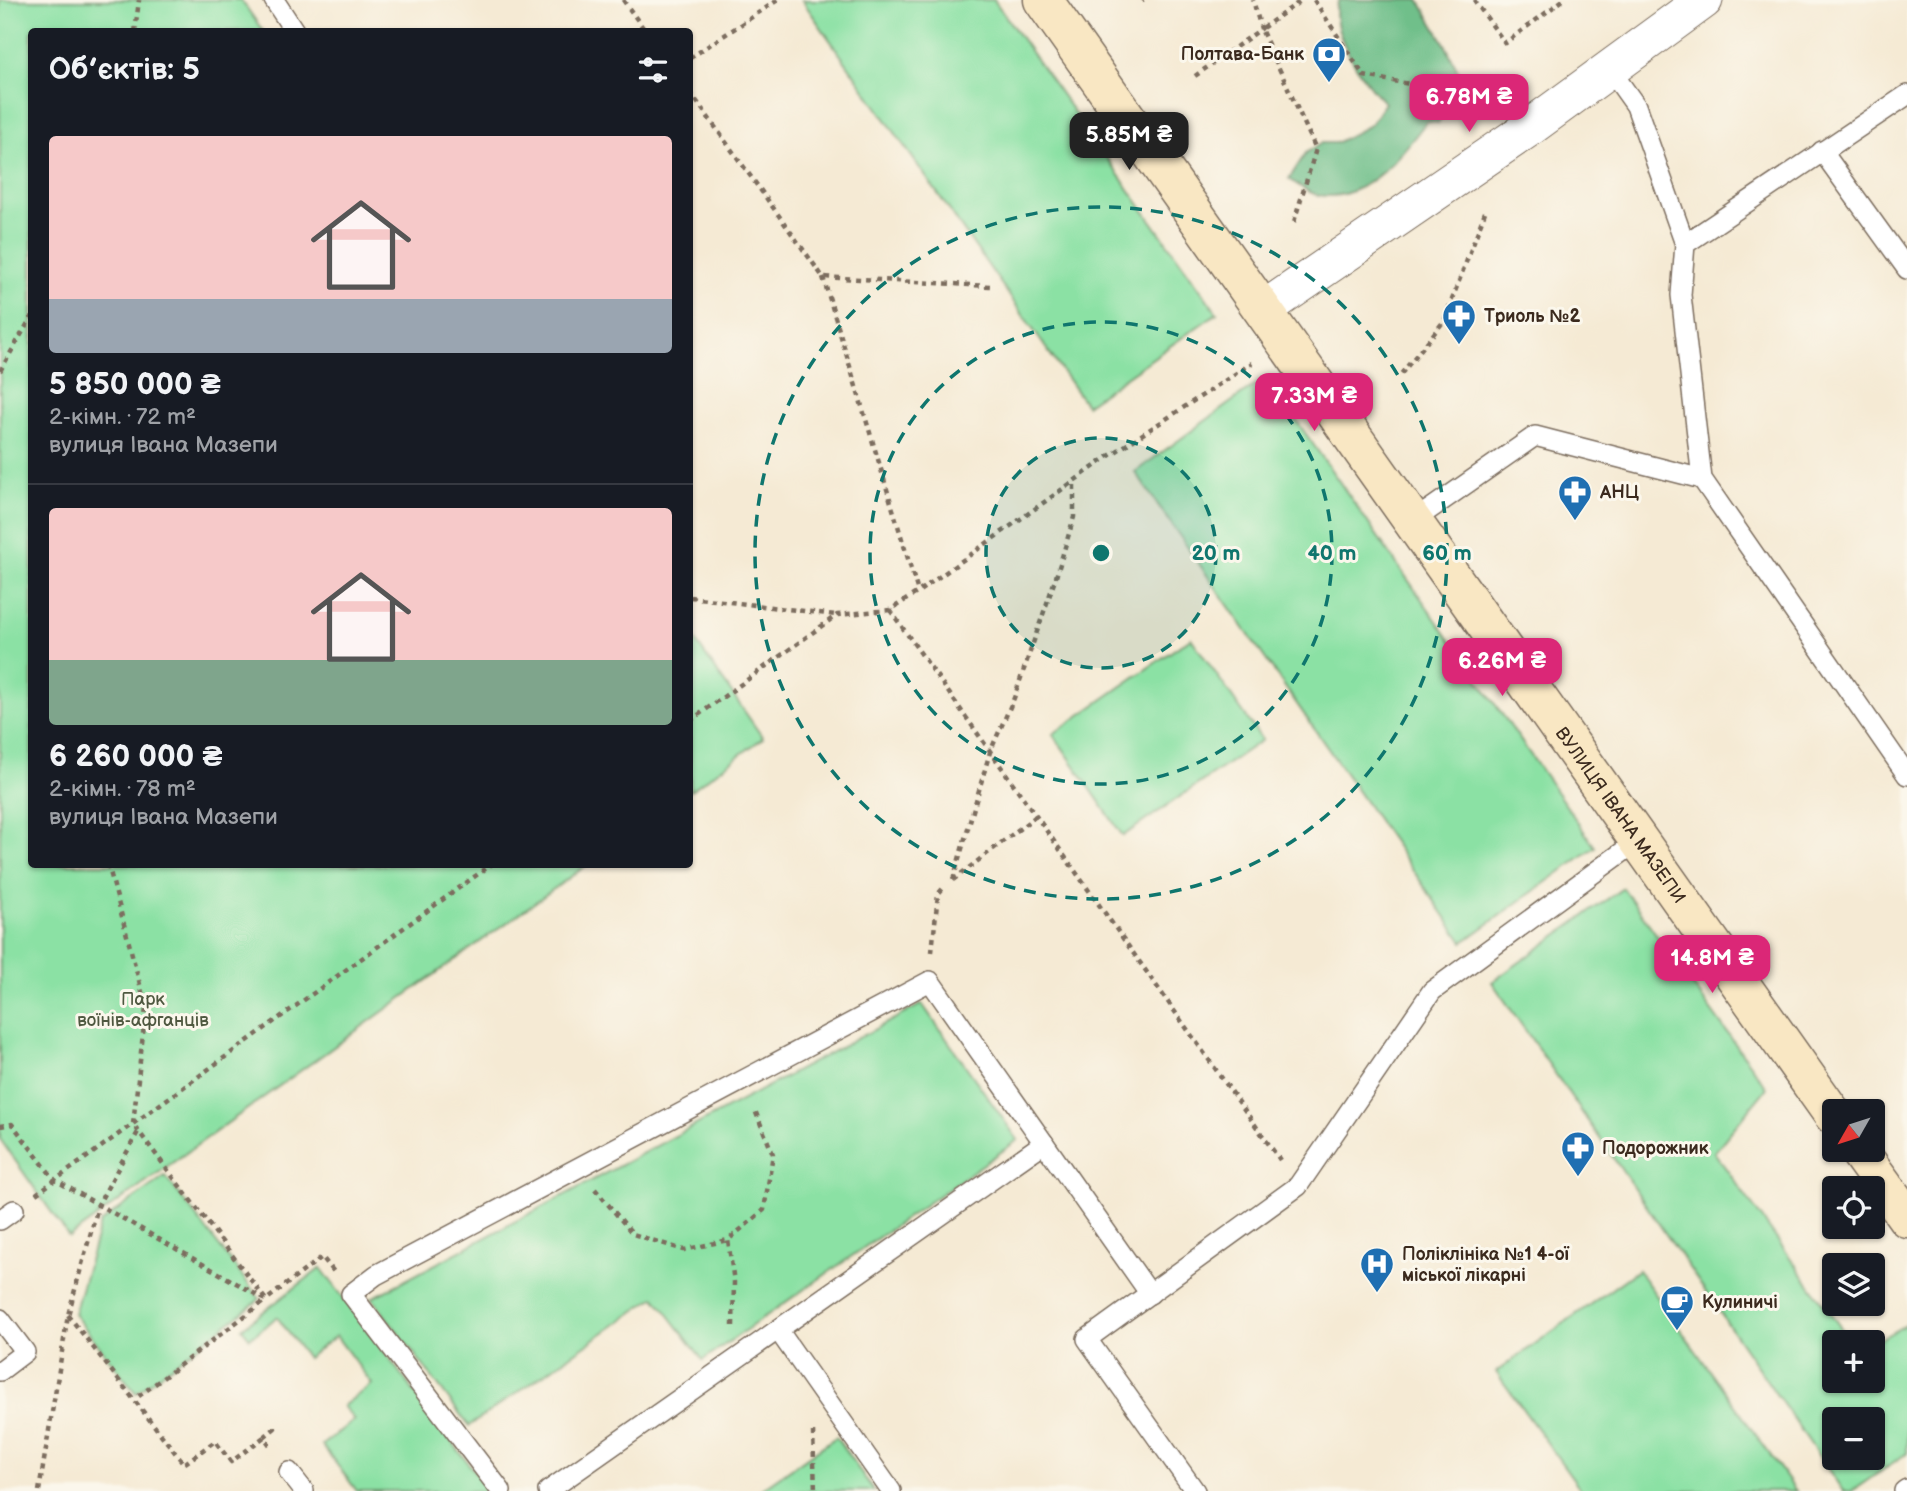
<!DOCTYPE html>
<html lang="uk">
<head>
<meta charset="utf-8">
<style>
	body { margin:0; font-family:"Balsamiq Sans",sans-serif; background:#20242c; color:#f1f3f6; height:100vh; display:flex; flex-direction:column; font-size:26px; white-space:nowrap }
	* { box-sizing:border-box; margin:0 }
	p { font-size:23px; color:#9ea1a6 }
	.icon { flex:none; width:38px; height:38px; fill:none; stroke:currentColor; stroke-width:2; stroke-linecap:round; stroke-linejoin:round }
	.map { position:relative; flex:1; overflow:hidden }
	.panel { position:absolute; left:28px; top:28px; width:665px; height:840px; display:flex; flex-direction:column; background:#171b24; border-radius:7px; box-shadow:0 2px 5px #0004 }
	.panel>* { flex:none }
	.needle { width:46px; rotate:231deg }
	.tools { position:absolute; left:1822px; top:1099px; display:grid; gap:14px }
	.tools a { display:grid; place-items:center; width:63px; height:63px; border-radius:7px; background:#171b24; box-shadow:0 2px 5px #0004; font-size:35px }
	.price { position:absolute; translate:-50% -60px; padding:0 16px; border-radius:14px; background:#db2777; color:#fff; font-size:23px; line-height:46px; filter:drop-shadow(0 2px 4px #0008) }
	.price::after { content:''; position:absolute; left:50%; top:42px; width:21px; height:16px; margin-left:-10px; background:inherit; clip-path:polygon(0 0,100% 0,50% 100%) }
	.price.current { background:#222; color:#fff }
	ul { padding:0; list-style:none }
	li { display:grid; align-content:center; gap:14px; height:371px; padding:0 21px }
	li+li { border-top:2px solid #363941 }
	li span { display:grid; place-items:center; height:217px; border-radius:7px; color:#555 }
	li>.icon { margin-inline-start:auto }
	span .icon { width:126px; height:126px; fill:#fffc; stroke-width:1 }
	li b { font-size:30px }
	h2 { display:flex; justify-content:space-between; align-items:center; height:84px; padding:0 21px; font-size:30px }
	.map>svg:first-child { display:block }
</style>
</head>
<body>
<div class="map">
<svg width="1907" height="1491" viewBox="0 0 1907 1491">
	<rect width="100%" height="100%" fill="#fbf7ec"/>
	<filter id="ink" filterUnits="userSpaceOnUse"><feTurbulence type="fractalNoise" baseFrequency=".0143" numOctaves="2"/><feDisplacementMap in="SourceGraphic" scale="14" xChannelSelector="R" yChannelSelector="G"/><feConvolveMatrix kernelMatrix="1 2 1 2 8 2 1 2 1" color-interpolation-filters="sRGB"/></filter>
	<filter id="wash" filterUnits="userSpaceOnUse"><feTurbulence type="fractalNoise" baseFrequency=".00686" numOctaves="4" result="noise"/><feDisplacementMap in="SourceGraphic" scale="28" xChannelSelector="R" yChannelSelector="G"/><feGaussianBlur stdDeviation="1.57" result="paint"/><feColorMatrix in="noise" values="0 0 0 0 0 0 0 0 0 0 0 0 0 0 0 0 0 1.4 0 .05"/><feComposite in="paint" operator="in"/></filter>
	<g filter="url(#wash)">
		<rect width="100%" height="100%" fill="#f5ead4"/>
		<!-- green -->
		<g fill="#8be1a4" stroke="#638661" stroke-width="2" fill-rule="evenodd">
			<path d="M0,0h241l22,31 -231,1v832l555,1 -518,372 -69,-98z"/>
			<path d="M802,0h192l223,313 -131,92z"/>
			<path d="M1266,377l329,470 -132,95 -328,-470z"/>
			<path d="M690,633l73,105 -73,53z"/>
			<path d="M1191,638l71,102 -139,96 -70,-102z"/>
			<path d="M1623,888l144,200 -53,64 137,190h-17v39h38l1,-38 34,-19v129l-55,38h-9l-351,-509zM1834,1419h38v39h-38z"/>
			<path d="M922,1004l96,136 -315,220 -48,-63 -186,129 -97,-128z"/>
			<path d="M165,1176l95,123 -124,94 -62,-79 26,-91z"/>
			<path d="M321,1268l168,223h-132l-35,-46 32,-25 -11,-14 29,-22 -36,-48 -29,22 -30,-41 -27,21 -8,-10z"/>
			<path d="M1638,1270l158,221h-214l-86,-119z"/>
			<path d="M836,1437l38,54h-115z"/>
		</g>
		<!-- forest -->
		<path fill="#70bf8a" stroke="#567454" stroke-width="2" d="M1339,0h80l26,44 22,45 -29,34 -11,-2c-24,32 -63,83 -109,74 -10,-2 -21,-11 -29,-16l17,-26 15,-10h15l34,-18 15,-22c-20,-18 -60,-76 -46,-103z"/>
	</g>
	<g filter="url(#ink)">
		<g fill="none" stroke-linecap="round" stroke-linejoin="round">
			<!-- service casing -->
			<g stroke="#7c6d5e" stroke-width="22">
				<g id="service">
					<path d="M274,0l21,32"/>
					<path d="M1609,68l27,38 49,138"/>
					<path d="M1907,95l-222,149 -4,51 21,184 205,296"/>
					<path d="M1822,151l85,118"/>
					<path d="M1413,521l122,-85 167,43"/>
					<path d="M0,1220l14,-10"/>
					<path d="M0,1319l25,33 -25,19"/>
					<path d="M778,1330l113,161"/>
					<path d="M289,1472l15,19"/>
					<path d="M501,1491l-150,-197 25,-19 554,-294 220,313"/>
					<path d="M548,1491l496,-348"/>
					<path d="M1195,1491l-108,-152 211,-153 134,-195 207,-151"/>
					<path d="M1904,1491l3,-2"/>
				</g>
			</g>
			<!-- minor casing -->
			<g stroke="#7c6d5e" stroke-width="39">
				<path id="minor" d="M1263,310l266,-182 175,-128"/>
			</g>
			<!-- secondary casing -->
			<g stroke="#7c6d5e" stroke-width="41">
				<g id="secondary">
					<path id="s1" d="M1043,0l791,1116"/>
					<path d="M1858,1150l49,68"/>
				</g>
			</g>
			<!-- path -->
			<g stroke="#7c6d5e" stroke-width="4.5" stroke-dasharray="5 5" stroke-linecap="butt">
				<path d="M623,0l23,32"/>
				<path d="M1314,0l50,76 121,21 11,7"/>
				<path d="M1474,0l31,43 58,-43"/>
				<path d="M1142,1l1,-1"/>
				<path d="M135,32l4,-32"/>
				<path d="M690,58l88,-58"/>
				<path d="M1195,76l66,-47 -8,-29"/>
				<path d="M690,92l133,185 167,9"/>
				<path d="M1294,222l22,-73 -55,-120 41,-29"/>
				<path d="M823,277l95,315"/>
				<path d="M0,371l32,-55"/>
				<path d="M1401,374l43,-53 41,-109"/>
				<path d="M690,597l146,18"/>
				<path d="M890,610l390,550"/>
				<path d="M690,721l147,-106 53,-5 28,-18 191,-136 143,-93"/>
				<path d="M108,864l38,143 -13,117 133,176 56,-43 13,16"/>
				<path d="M953,880l37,-128 24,-54 42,-121 18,-60v-35"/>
				<path d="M953,880l83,-64"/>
				<path d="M932,952l6,-58 7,-8"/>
				<path d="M0,1126l12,-2 43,56 211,120 -131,99"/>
				<path d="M595,1189l38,45 51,16 44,-10"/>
				<path d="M36,1194l456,-330"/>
				<path d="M68,1315l116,149 31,-23 16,21 33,-25 8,11"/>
				<path d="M733,1326l1,-44 -6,-42 36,-30 9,-56 -19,-46"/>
				<path d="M813,1432l2,59"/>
				<path d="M264,1437l11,-9 -3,-4"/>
				<path d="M39,1491l29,-176 31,-112 39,-71"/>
			</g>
			<!-- service -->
			<use href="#service" stroke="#fff" stroke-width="19"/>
			<!-- minor -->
			<use href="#minor" stroke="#fff" stroke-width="37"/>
			<!-- secondary -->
			<use href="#secondary" stroke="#f9e7c3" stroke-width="38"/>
		</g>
	</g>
	<!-- distance rings -->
	<circle cx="1101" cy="553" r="115" fill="#0f766e" fill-opacity=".12"/>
	<g fill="none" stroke="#0f766e" stroke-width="3.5" stroke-dasharray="12 9">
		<circle cx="1101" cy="553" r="115"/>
		<circle cx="1101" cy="553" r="231"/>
		<circle cx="1101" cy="553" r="346"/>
	</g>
	<!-- icons -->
	<defs>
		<g id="bank-pin" transform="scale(1.75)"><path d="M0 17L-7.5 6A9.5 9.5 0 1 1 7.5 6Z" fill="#1f6fb2" stroke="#fbf7ec"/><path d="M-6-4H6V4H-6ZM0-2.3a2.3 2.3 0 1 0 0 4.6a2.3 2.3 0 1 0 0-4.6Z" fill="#fff"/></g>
		<g id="pharmacy-pin" transform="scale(1.75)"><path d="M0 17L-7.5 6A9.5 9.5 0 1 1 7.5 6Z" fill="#1f6fb2" stroke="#fbf7ec"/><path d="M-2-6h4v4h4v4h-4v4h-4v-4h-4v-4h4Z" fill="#fff"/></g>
		<g id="hospital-pin" transform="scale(1.75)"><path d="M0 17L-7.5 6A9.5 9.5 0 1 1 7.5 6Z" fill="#1f6fb2" stroke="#fbf7ec"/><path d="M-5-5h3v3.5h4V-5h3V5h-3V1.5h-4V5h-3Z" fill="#fff"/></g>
		<g id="cafe-pin" transform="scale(1.75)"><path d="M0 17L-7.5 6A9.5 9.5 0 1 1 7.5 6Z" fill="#1f6fb2" stroke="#fbf7ec"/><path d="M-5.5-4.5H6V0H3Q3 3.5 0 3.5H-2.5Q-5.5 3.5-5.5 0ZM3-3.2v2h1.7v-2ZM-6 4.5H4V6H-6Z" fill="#fff"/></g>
	</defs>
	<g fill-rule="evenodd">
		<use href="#bank-pin" x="1329" y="54"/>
		<use href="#pharmacy-pin" x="1459" y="316"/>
		<use href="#pharmacy-pin" x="1575" y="492"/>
		<use href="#pharmacy-pin" x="1578" y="1148"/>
		<use href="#hospital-pin" x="1377" y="1264"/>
		<use href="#cafe-pin" x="1677" y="1302"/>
	</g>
	<g text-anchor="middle" stroke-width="6" stroke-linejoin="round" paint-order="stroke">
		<!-- poi labels -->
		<g font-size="18" font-weight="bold" fill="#3b2a1e" stroke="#fbf7ec" text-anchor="start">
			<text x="1304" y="60" text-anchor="end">Полтава-Банк</text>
			<text x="1484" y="322">Триоль №2</text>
			<text x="1600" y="498">АНЦ</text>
			<text x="1602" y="1154">Подорожник</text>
			<text x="1402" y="1260">Поліклініка №1 4-ої<tspan x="1402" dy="21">міської лікарні</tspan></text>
			<text x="1702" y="1308">Кулиничі</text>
		</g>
		<!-- street labels -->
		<g font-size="18" fill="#3b2a1e" stroke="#fbf7ec">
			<text dy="6" stroke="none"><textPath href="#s1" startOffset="999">ВУЛИЦЯ ІВАНА МАЗЕПИ</textPath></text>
		</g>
		<!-- park labels -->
		<g font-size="18" fill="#4f5840" stroke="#fbf7ec">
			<text x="143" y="1005">Парк<tspan x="143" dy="21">воїнів-афганців</tspan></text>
		</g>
	</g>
	<circle cx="1101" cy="553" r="10" fill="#0f766e" stroke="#fbf7ec" stroke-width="3.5"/>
	<g font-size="21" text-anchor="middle" font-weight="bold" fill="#0f766e" stroke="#fbf7ec" stroke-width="6" stroke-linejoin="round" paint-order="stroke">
		<text x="1216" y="560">20 m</text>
		<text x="1332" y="560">40 m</text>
		<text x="1447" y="560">60 m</text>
	</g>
</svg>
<div class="tools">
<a><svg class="needle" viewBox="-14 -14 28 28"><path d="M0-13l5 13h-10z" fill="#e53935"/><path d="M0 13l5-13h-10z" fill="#9ea1a6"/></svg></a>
<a><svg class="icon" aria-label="locate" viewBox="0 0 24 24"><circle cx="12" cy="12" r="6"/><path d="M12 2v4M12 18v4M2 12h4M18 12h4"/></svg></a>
<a><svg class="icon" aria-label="layers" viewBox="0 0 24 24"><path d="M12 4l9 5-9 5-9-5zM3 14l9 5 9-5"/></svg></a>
<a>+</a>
<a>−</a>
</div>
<b class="price" style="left:1469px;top:134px">6.78M ₴</b>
<b class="price current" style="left:1129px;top:172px">5.85M ₴</b>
<b class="price" style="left:1314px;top:433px">7.33M ₴</b>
<b class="price" style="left:1502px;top:698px">6.26M ₴</b>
<b class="price" style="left:1712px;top:995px">14.8M ₴</b>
<section class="panel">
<h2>Об’єктів: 5<svg class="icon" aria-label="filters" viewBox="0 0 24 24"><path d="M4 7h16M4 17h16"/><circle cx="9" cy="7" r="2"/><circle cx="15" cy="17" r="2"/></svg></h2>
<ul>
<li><span style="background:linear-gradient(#f6c9c9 75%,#9aa5b1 0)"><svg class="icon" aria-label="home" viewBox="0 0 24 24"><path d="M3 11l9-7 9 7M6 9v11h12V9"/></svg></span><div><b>5 850 000 ₴</b><p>2-кімн. · 72 m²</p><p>вулиця Івана Мазепи</p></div></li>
<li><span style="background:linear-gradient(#f6c9c9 70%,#7fa58c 0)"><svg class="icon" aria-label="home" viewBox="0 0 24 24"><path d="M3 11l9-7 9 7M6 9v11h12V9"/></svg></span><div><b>6 260 000 ₴</b><p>2-кімн. · 78 m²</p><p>вулиця Івана Мазепи</p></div></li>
</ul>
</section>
</div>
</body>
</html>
